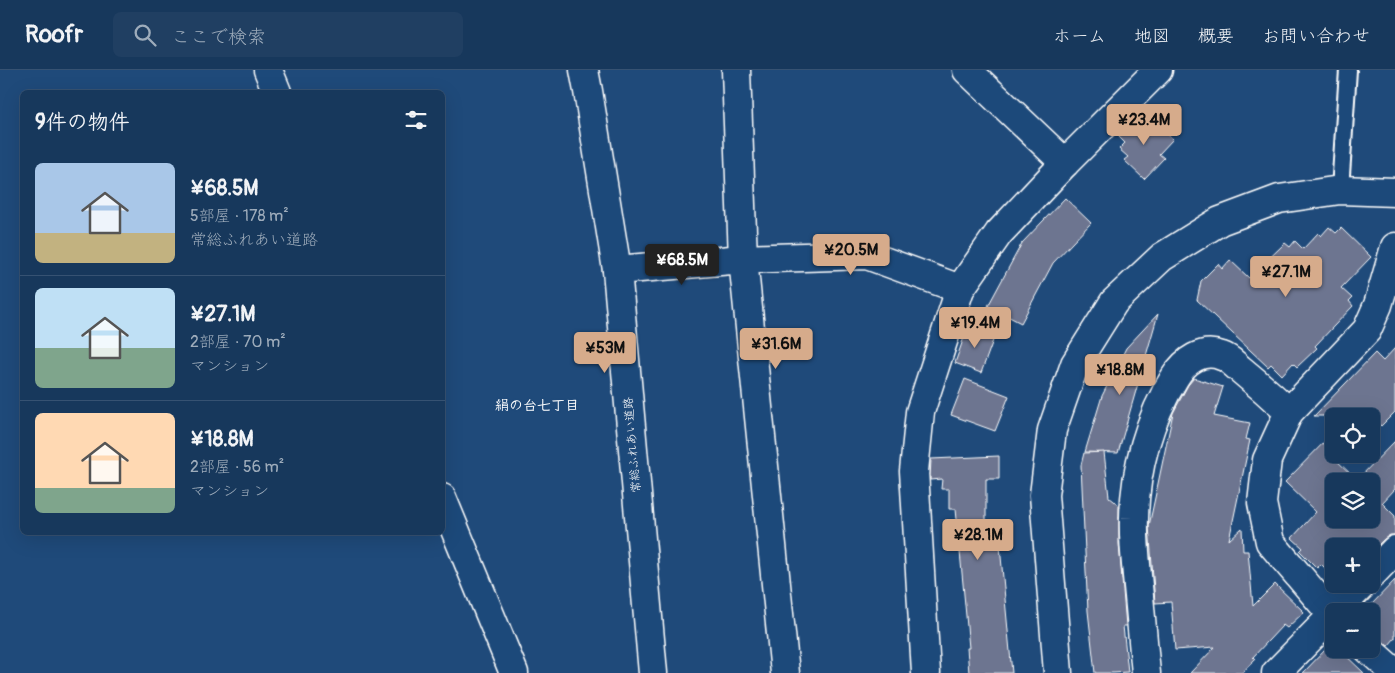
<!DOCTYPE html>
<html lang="ja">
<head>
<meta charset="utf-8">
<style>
	body { margin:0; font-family:Pangolin,"Klee One",sans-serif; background:#203f62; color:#f1f3f6; height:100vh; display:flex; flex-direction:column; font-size:19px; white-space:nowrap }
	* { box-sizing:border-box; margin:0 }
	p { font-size:16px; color:#9eacbb }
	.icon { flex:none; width:28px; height:28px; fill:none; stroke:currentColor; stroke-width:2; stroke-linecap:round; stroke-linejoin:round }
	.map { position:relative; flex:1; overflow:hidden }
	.drawer { position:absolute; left:20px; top:20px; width:425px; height:445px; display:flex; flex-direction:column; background:#17385c; border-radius:8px; box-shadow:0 5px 20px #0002,0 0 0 1px #365272 }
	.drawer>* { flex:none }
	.buttons { position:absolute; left:1325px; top:338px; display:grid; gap:10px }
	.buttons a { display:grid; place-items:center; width:55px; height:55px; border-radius:8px; background:#17385c; box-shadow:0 5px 20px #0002,0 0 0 1px #365272; font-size:25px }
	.price { position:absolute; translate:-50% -42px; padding:0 11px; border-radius:5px; background:#d6ab8b; color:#111; font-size:16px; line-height:32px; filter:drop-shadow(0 1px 2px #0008) }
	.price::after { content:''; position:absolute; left:50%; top:30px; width:15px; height:11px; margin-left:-8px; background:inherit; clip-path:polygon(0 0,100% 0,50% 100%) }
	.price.selected { background:#222; color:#fff }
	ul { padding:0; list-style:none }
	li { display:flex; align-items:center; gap:15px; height:125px; padding:0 15px }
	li+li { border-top:1px solid #365272 }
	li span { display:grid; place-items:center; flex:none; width:140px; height:100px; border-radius:8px; color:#555 }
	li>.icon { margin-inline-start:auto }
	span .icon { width:60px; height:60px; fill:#fffc; stroke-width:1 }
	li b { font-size:21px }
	h2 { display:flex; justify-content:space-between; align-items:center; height:60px; padding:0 15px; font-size:21px }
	header { display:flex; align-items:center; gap:30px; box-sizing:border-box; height:70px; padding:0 25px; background:#17385c; border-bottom:1px solid #365272 }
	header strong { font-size:24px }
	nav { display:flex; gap:28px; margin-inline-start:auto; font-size:18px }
	.search { width:350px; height:45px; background:#203f62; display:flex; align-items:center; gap:12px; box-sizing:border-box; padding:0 18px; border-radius:8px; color:#9eacbb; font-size:19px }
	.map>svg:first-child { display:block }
</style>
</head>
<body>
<header>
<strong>Roofr</strong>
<div class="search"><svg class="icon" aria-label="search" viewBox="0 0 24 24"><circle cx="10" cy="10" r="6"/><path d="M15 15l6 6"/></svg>ここで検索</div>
<nav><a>ホーム</a><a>地図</a><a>概要</a><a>お問い合わせ</a></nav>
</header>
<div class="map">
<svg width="1395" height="603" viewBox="0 0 1395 603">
	<rect width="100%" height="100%" fill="#1f4a7a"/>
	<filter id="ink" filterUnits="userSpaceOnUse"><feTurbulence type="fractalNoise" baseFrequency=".02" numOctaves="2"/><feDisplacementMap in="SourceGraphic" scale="10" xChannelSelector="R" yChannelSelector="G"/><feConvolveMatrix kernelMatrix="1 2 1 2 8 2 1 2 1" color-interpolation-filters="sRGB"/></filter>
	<g filter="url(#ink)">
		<!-- building -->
		<g fill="#6d7490" stroke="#fff" fill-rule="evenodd">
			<path d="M1148,46l25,23 -14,15 5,4 -20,21 -20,-19 4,-3 -9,-8 6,-6 -6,-6 14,-15 6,4z"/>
			<path d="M1065,128l26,25 -38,40 -32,60 -33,-17 34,-63z"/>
			<path d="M1329,157l7,6 5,-5 30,29 -30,31 11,10 -3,3 4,5 -38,40 2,2 -20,19 -4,-4 -11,12 -11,-11 -3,3 -71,-67 4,-19 17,-17 4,5 8,-9 19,18 36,-35 5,4 5,-6 8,8 15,-16 3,3z"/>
			<path d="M1158,244l-40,139 -33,-1 17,-56 24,-48z"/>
			<path d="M968,256l27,9 -14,38 -26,-10z"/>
			<path d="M1395,278v64l-14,14 -10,-10h-57l61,-63 8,8z"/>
			<path d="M1194,308l29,9 -9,29 36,7 -4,16 4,1 -21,100 13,-12 1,23h5l5,55 22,-22 29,28 -17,16 -4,-3 -30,32 2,2 -13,14h-52l25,-26 -40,3 -4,-48 -16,1 -6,-77 24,-113 15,-28z"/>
			<path d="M965,309l44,17 -14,35 -44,-16z"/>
			<path d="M1334,362v26l23,22 38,-39v48l-13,14 13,13v19h-5l-6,4 -7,7h-43v15l-8,8 -5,-5 -4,4 -17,-17 3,-3 -11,-10 24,-26 -31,-30zM1334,411h37v38h-37z"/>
			<path d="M1104,382l5,45 10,8v39l7,82h-3l5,46 -14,1h-19l-7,-62 -3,-59 -4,-87 3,-12z"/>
			<path d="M999,386v23h-13v47l12,-1 14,148h-43l-2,-25h2l-13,-139h-7v-20h-8l1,-10 -12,1 1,-21z"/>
			<path d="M1395,510v58l-7,8 -10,-9 -7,-3v-29z"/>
			<path d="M1326,579h13l25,24h-61z"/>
		</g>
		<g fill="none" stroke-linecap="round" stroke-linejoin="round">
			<!-- service casing -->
			<g stroke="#fff" stroke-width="20">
				<path id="service" d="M1340,120l8,-120"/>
			</g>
			<!-- minor casing -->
			<g stroke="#fff" stroke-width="31">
				<g id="minor">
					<path d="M268,0l9,22"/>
					<path d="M736,0l7,189 42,414"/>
					<path d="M967,0l98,93"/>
					<path d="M617,200l126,-11 124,-4 93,34"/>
					<path d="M442,428l72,175"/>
					<path d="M1371,505l24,-25"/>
					<path d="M1336,541l27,-27"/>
					<path d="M1334,547l-64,-75 -8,-39 5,-43 22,-48 78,-82 11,-25 17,-58"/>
					<path d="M1368,579l27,24"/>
					<path d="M926,603l-12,-202 6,-59 40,-123 39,-56 66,-70 93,-93"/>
					<path d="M1146,603c-3,-29 -5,-58 -8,-87 -2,-23 -5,-45 -4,-68 1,-49 15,-100 41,-141 10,-16 27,-29 47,-21 7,2 13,9 18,13 17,14 33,28 49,43"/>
					<path d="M1276,603l58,-59"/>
				</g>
			</g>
			<!-- tertiary casing -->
			<g stroke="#fff" stroke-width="31">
				<g id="tertiary">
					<path d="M584,0l4,21 29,179 36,403"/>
					<path d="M1058,603l-14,-178 8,-65 23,-66 39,-62 48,-45 58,-36 59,-22 61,-9 55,2"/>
				</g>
			</g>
			<!-- service -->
			<use href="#service" stroke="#1f4a7a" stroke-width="16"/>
			<!-- minor -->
			<use href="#minor" stroke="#1f4a7a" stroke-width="28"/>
			<!-- tertiary -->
			<use href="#tertiary" stroke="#1f4a7a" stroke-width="28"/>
		</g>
	</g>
	<g text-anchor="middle" stroke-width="4" stroke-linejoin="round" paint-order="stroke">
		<!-- street labels -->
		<g font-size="12" fill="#fff" stroke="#1f4a7a">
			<text transform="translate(632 375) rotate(-95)" y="4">常総ふれあい道路</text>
		</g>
		<!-- neighbourhood labels -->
		<g font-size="14" font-weight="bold" fill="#fff" stroke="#1f4a7a">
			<text x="537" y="340">絹の台七丁目</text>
		</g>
	</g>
</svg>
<div class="buttons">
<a><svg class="icon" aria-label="locate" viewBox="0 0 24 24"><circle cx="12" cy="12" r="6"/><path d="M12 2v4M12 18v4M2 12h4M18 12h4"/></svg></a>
<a><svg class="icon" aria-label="layers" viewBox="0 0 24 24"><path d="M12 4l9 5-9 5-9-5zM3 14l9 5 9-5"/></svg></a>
<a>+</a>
<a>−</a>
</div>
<b class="price" style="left:1144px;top:76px">¥23.4M</b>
<b class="price" style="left:851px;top:206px">¥20.5M</b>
<b class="price selected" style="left:682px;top:216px">¥68.5M</b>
<b class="price" style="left:1286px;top:228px">¥27.1M</b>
<b class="price" style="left:975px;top:279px">¥19.4M</b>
<b class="price" style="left:776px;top:300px">¥31.6M</b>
<b class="price" style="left:605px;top:304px">¥53M</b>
<b class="price" style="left:1120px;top:326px">¥18.8M</b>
<b class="price" style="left:978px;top:491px">¥28.1M</b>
<section class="drawer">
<h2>9件の物件<svg class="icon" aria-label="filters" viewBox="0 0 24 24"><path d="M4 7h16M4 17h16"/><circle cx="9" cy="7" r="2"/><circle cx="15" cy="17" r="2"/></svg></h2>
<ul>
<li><span style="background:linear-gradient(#a9c7e8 70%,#c2b280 0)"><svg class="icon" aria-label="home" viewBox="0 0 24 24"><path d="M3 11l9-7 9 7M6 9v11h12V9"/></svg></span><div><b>¥68.5M</b><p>5部屋 · 178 m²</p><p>常総ふれあい道路</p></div></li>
<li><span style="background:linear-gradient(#bfe0f5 60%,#7fa58c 0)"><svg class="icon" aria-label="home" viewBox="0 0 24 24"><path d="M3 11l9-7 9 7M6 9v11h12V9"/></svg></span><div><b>¥27.1M</b><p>2部屋 · 70 m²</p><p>マンション</p></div></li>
<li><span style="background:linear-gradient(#ffd9b3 75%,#7fa58c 0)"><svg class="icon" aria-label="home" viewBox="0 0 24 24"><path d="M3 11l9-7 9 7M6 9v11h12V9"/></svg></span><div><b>¥18.8M</b><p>2部屋 · 56 m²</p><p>マンション</p></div></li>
</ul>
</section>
</div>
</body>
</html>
